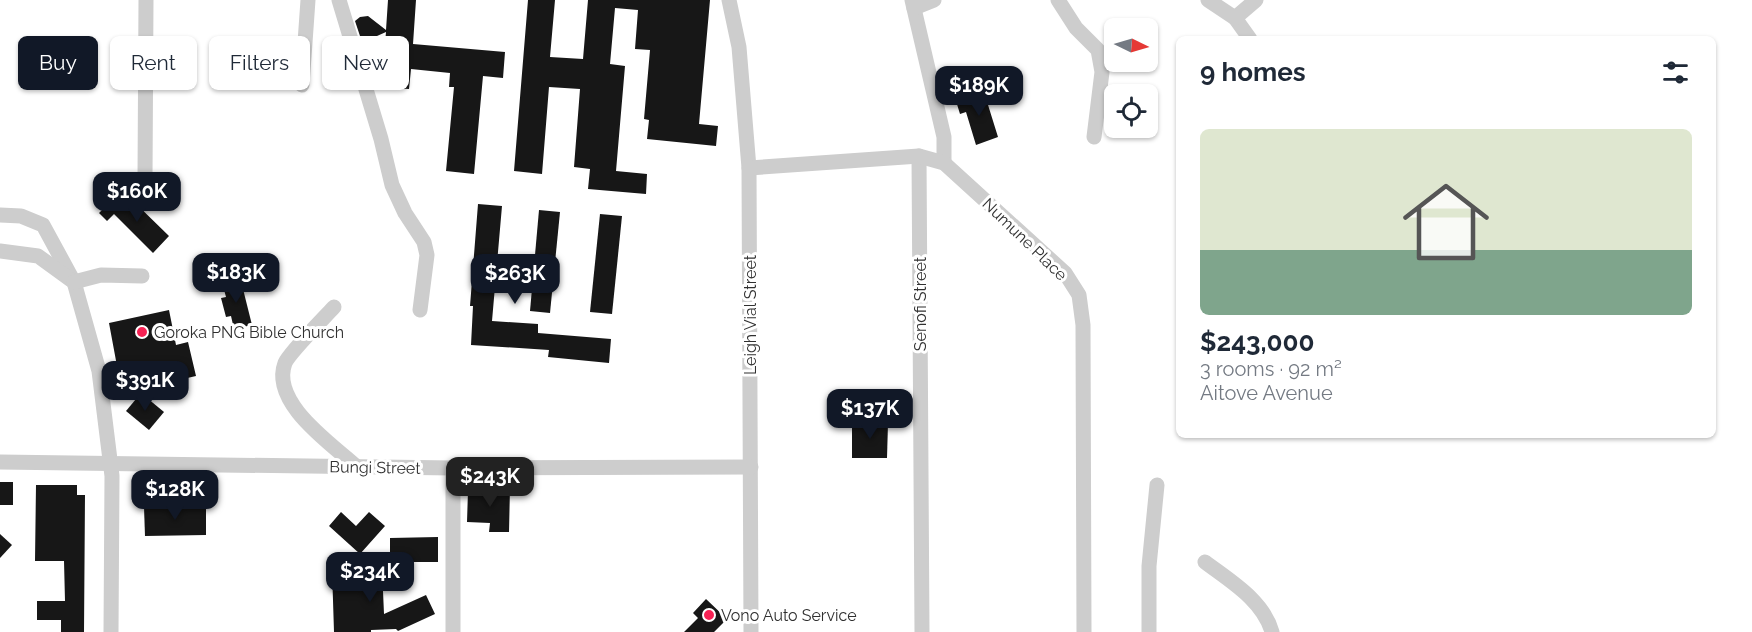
<!DOCTYPE html>
<html lang="en">
<head>
<meta charset="utf-8">
<style>
	body { margin:0; font-family:Raleway,sans-serif; background:#f2f2f3; color:#1f2937; height:100vh; display:flex; flex-direction:column; font-size:22px; white-space:nowrap }
	* { box-sizing:border-box; margin:0 }
	p { font-size:20px; color:#747a83 }
	.icon { flex:none; width:33px; height:33px; fill:none; stroke:currentColor; stroke-width:2; stroke-linecap:round; stroke-linejoin:round }
	.map { position:relative; flex:1; overflow:hidden }
	.details { position:absolute; left:1176px; top:36px; width:540px; height:402px; display:flex; flex-direction:column; background:#fff; border-radius:9px; box-shadow:0 2px 4px #0004 }
	.details>* { flex:none }
	.guide { position:absolute; left:18px; top:36px; width:570px; height:54px; display:flex; gap:12px }
	.needle { width:39px; rotate:95deg }
	.tools { position:absolute; left:1104px; top:18px; display:grid; gap:12px }
	.tools a { display:grid; place-items:center; width:54px; height:54px; border-radius:9px; background:#fff; box-shadow:0 2px 4px #0004; font-size:30px }
	.price { position:absolute; translate:-50% -51px; padding:0 14px; border-radius:12px; background:#111827; color:#fff; font-size:20px; line-height:39px; filter:drop-shadow(0 2px 3px #0008) }
	.price::after { content:''; position:absolute; left:50%; top:36px; width:18px; height:14px; margin-left:-9px; background:inherit; clip-path:polygon(0 0,100% 0,50% 100%) }
	.price.active { background:#222; color:#fff }
	ul { padding:0; list-style:none }
	li { display:grid; align-content:center; gap:12px; height:318px; padding:0 24px }
	li span { display:grid; place-items:center; height:186px; border-radius:9px; color:#555 }
	li>.icon { margin-inline-start:auto }
	span .icon { width:108px; height:108px; fill:#fffc; stroke-width:1 }
	li b { font-size:26px }
	h2 { display:flex; justify-content:space-between; align-items:center; height:72px; padding:0 24px; font-size:26px }
	.pill { padding:0 21px; border-radius:9px; background:#fff; box-shadow:0 2px 4px #0004; font-size:21px; line-height:54px }
	.pill.active { background:#111827; color:#fff }
	.map>svg:first-child { display:block }
</style>
</head>
<body>
<div class="map">
<svg width="1752" height="632" viewBox="0 0 1752 632">
	<rect width="100%" height="100%" fill="#fff"/>
	<!-- building -->
	<g fill="#171717">
		<path d="M388,0h28l-3,44 92,8 -2,26 -20,-2 -9,98 -28,-3 8,-84h-5l1,-14 -39,-4 -2,20 -28,-2 5,-55 -18,8 -7,-1 -6,-18 5,-4 8,-1 18,14z"/>
		<path d="M528,0h27l-5,57 33,2 5,-59h122l-11,124 19,2 -2,20 -69,-7 2,-19 -5,-1 6,-69 -15,-1 3,-39 -23,-2 -5,56 15,2 -9,105 31,3 -1,20 -58,-5 2,-20 -16,-2 6,-78 -31,-2 -7,87 -28,-3z"/>
		<path d="M984,92l14,45 -22,8 -10,-33 -6,2 -4,-13z"/>
		<path d="M127,195l42,41 -16,17 -39,-39 -7,7 -8,-8 11,-11 5,6z"/>
		<path d="M478,204l24,2 -10,115 46,3v9l73,6 -2,24 -61,-6 1,-7 -78,-5 2,-39h-3z"/>
		<path d="M539,210l21,2 -10,101 -20,-2z"/>
		<path d="M600,214l22,2 -10,98 -22,-2z"/>
		<path d="M240,277l12,48 -18,4 -3,-13 -5,1 -5,-19 5,-1 -4,-15z"/>
		<path d="M169,310l7,35 12,-3 8,34 -74,17 -13,-70z"/>
		<path d="M141,393l23,19 -15,18 -23,-19z"/>
		<path d="M852,423h36l-1,35h-35z"/>
		<rect x="0" y="482" width="13" height="23"/>
		<path d="M36,485h41v10h8l-1,137h-23v-12h-24v-19h28l-1,-40h-29z"/>
		<path d="M488,486l22,1 -1,45h-20l1,-9 -23,-1 1,-31h20z"/>
		<path d="M206,506v29l-61,1 -1,-29z"/>
		<path d="M341,512l15,14 13,-14 16,14 -25,28 -31,-28z"/>
		<path d="M0,534l12,11 -12,13z"/>
		<path d="M438,537v25h-48v-24z"/>
		<path d="M382,568l2,46 42,-19 9,19 -37,17 -2,-2 -25,1v2h-37l-2,-63z"/>
		<path d="M706,599l21,20 -13,13h-30l14,-14 -5,-5z"/>
	</g>
	<g fill="none" stroke-linecap="round" stroke-linejoin="round">
		<!-- minor -->
		<g stroke="#cdcdcd" stroke-width="15">
			<path d="M339,0l42,139 11,46 13,28 19,29 3,13 -7,55"/>
			<path d="M729,0l10,47 10,121 2,464"/>
			<path d="M912,0l32,137v26"/>
			<path d="M1058,0l18,28 22,22 4,22 -8,65"/>
			<path d="M1208,0l27,18 15,21"/>
			<path d="M914,8l20,-8"/>
			<path d="M1235,18l21,-18"/>
			<path d="M302,85l6,-85"/>
			<path d="M919,156l3,476"/>
			<path d="M749,168l170,-12 25,7 121,110 14,22 4,30 1,307"/>
			<path d="M145,178l1,-178"/>
			<path d="M0,215l21,1 22,9 31,57 25,89 13,105 -1,156"/>
			<path d="M0,251l38,5 33,24"/>
			<path d="M74,282l27,-7 41,1"/>
			<path d="M334,307c-10,11 -45,46 -49,56 -15,40 47,81 72,104"/>
			<path d="M0,462l453,6 298,-1"/>
			<path d="M1205,562c25,19 58,38 67,70"/>
			<path d="M453,632v-164"/>
			<path d="M1149,632v-66l8,-81"/>
		</g>
	</g>
	<!-- markers -->
	<g fill="#f72254" stroke="#fff" stroke-width="2">
		<circle cx="142" cy="332" r="6"/>
		<circle cx="709" cy="615" r="6"/>
	</g>
	<g text-anchor="middle" stroke-width="6" stroke-linejoin="round" paint-order="stroke">
		<!-- street labels -->
		<g font-size="16" fill="#303030" stroke="#fff">
			<text transform="translate(1025 239) rotate(44)" y="6">Numune Place</text>
			<text transform="translate(920 304) rotate(-90)" y="6">Senofi Street</text>
			<text transform="translate(750 315) rotate(-90)" y="6">Leigh Vial Street</text>
			<text transform="translate(375 467) rotate(1)" y="6">Bungi Street</text>
		</g>
		<!-- poi labels -->
		<g font-size="16" fill="#303030" stroke="#fff" text-anchor="start">
			<text x="154" y="338">Goroka PNG Bible Church</text>
			<text x="721" y="621">Vono Auto Service</text>
		</g>
	</g>
</svg>
<div class="tools">
<a><svg class="needle" viewBox="-14 -14 28 28"><path d="M0-13l5 13h-10z" fill="#e53935"/><path d="M0 13l5-13h-10z" fill="#747a83"/></svg></a>
<a><svg class="icon" aria-label="locate" viewBox="0 0 24 24"><circle cx="12" cy="12" r="6"/><path d="M12 2v4M12 18v4M2 12h4M18 12h4"/></svg></a>
</div>
<b class="price" style="left:979px;top:117px">$189K</b>
<b class="price" style="left:137px;top:223px">$160K</b>
<b class="price" style="left:236px;top:304px">$183K</b>
<b class="price" style="left:515px;top:305px">$263K</b>
<b class="price" style="left:145px;top:412px">$391K</b>
<b class="price" style="left:870px;top:440px">$137K</b>
<b class="price active" style="left:490px;top:508px">$243K</b>
<b class="price" style="left:175px;top:521px">$128K</b>
<b class="price" style="left:370px;top:603px">$234K</b>
<div class="guide">
<a class="pill active">Buy</a>
<a class="pill">Rent</a>
<a class="pill">Filters</a>
<a class="pill">New</a>
</div>
<section class="details">
<h2>9 homes<svg class="icon" aria-label="filters" viewBox="0 0 24 24"><path d="M4 7h16M4 17h16"/><circle cx="9" cy="7" r="2"/><circle cx="15" cy="17" r="2"/></svg></h2>
<ul>
<li><span style="background:linear-gradient(#dfe7d0 65%,#7fa58c 0)"><svg class="icon" aria-label="home" viewBox="0 0 24 24"><path d="M3 11l9-7 9 7M6 9v11h12V9"/></svg></span><div><b>$243,000</b><p>3 rooms · 92 m²</p><p>Aitove Avenue</p></div></li>
</ul>
</section>
</div>
</body>
</html>
